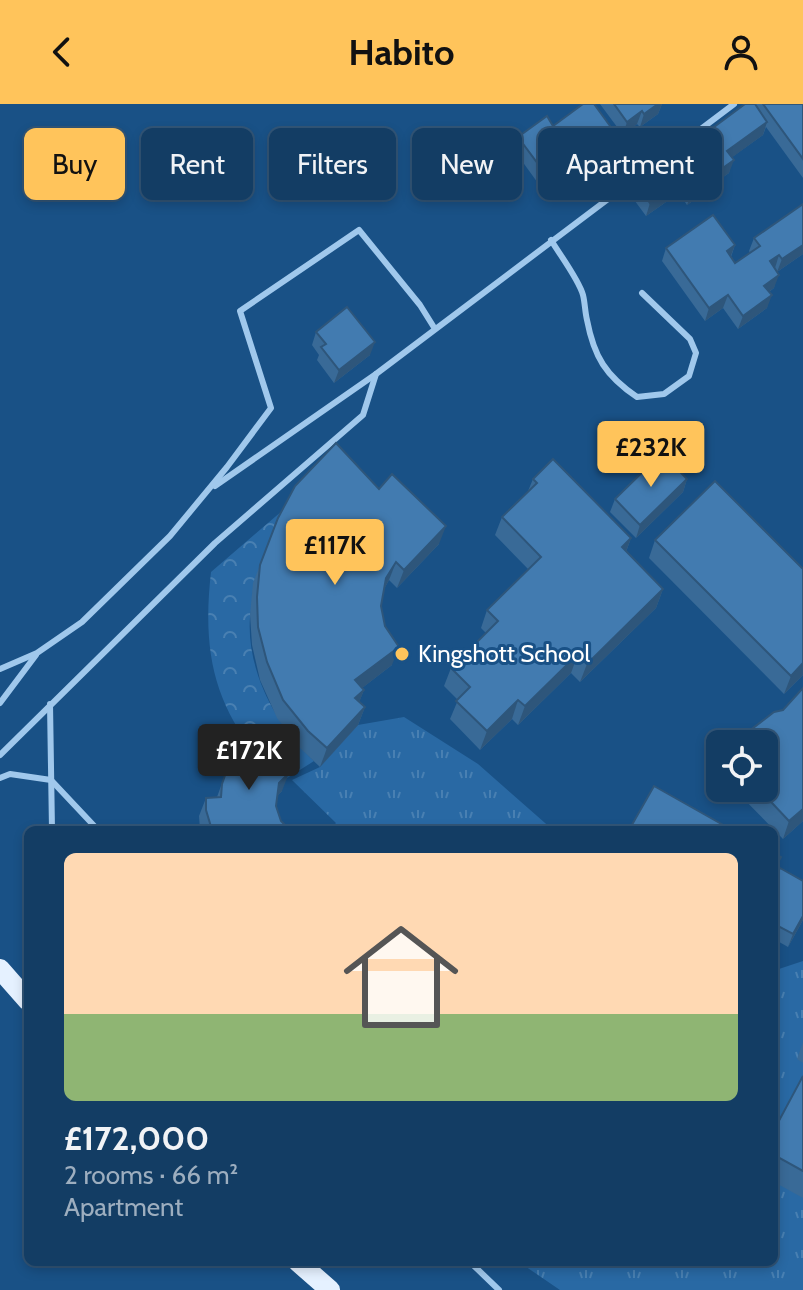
<!DOCTYPE html>
<html lang="en">
<head>
<meta charset="utf-8">
<style>
	body { margin:0; font-family:Cabin,sans-serif; background:#1c446a; color:#f1f3f6; height:100vh; display:flex; flex-direction:column; font-size:30px; white-space:nowrap }
	* { box-sizing:border-box; margin:0 }
	p { font-size:26px; color:#9daebf }
	.icon { flex:none; width:44px; height:44px; fill:none; stroke:currentColor; stroke-width:2; stroke-linecap:round; stroke-linejoin:round }
	.map { position:relative; flex:1; overflow:hidden }
	.side { position:absolute; left:24px; top:722px; width:754px; height:440px; display:flex; flex-direction:column; background:#133d64; border-radius:12px; box-shadow:0 4px 12px #0003,0 0 0 2px #325678 }
	.side>* { flex:none }
	.guide { position:absolute; left:24px; top:24px; width:756px; height:72px; display:flex; gap:16px }
	.fabs { position:absolute; left:706px; top:626px; display:grid; gap:16px }
	.fabs a { display:grid; place-items:center; width:72px; height:72px; border-radius:12px; background:#133d64; box-shadow:0 4px 12px #0003,0 0 0 2px #325678; font-size:40px }
	.price { position:absolute; translate:-50% -68px; padding:0 18px; border-radius:8px; background:#ffc45b; color:#111; font-size:26px; line-height:52px; filter:drop-shadow(0 2px 4px #0008) }
	.price::after { content:''; position:absolute; left:50%; top:48px; width:24px; height:18px; margin-left:-12px; background:inherit; clip-path:polygon(0 0,100% 0,50% 100%) }
	.price.on { background:#222; color:#fff }
	ul { padding:0; list-style:none }
	li { display:grid; align-content:center; gap:16px; height:424px; padding:0 40px }
	li span { display:grid; place-items:center; height:248px; border-radius:12px; color:#555 }
	li>.icon { margin-inline-start:auto }
	span .icon { width:144px; height:144px; fill:#fffc; stroke-width:1 }
	li b { font-size:34px }
	.pill { padding:0 28px; border-radius:12px; background:#133d64; box-shadow:0 4px 12px #0003,0 0 0 2px #325678; font-size:28px; line-height:72px }
	.pill.on { background:#ffc45b; color:#111 }
	header { display:flex; justify-content:space-between; align-items:center; height:104px; padding:0 40px; background:#ffc45b; color:#111; font-size:36px; font-weight:700 }
	.map>svg:first-child { display:block }
</style>
</head>
<body>
<header><svg class="icon" aria-label="back" viewBox="0 0 24 24"><path d="M15 5l-7 7 7 7"/></svg>Habito<svg class="icon" aria-label="person" viewBox="0 0 24 24"><circle cx="12" cy="8" r="4"/><path d="M4 21q1-7 8-7t8 7"/></svg></header>
<div class="map">
<svg width="803" height="1186" viewBox="0 0 803 1186">
	<defs>
		<pattern id="grass-tufts" width="24" height="20" patternUnits="userSpaceOnUse" patternTransform="scale(2)"><rect width="24" height="20" fill="#2969a4"/><path d="M3 7l-1-3M5 7V3M7 7l1-3M15 17l-1-3M17 17v-4M19 17l1-3" fill="none" stroke="#4980b2"/></pattern>
		<pattern id="park-crowns" width="20" height="18" patternUnits="userSpaceOnUse" patternTransform="scale(2)"><rect width="20" height="18" fill="#2969a4"/><path d="M2 6a3 3 0 1 1 6 0M12 15a3 3 0 1 1 6 0" fill="none" stroke="#4980b2"/></pattern>
	</defs>
	<rect width="100%" height="100%" fill="#195186"/>
	<!-- grass -->
	<g fill="url(#grass-tufts)">
		<path d="M404,613l74,47 75,66h-223l6,-7 -44,-43 28,-13 38,-42z"/>
		<path d="M803,857v329h-243l-41,-28h255v-296l5,3z"/>
	</g>
	<!-- park -->
	<path fill="url(#park-crowns)" d="M289,401c-9,25 -18,51 -27,76 -4,12 -11,24 -12,36 -4,53 26,109 64,144l-33,21c-64,-65 -80,-121 -70,-210z"/>
	<g fill="none" stroke-linecap="round" stroke-linejoin="round">
		<!-- lane -->
		<g stroke="#a0c8ec" stroke-width="6">
			<path d="M551,136c9,15 28,40 32,55 2,8 2,17 4,25 7,37 19,56 50,77l27,-3 25,-18 7,-23 -6,-14 -48,-46"/>
			<path d="M215,382l161,-112 358,-270"/>
			<path d="M0,565l37,-16 45,-31 88,-86 57,-69 44,-59 -31,-97 119,-81 61,75 15,24"/>
			<path d="M0,599l36,-48"/>
			<path d="M50,600l2,126"/>
			<path d="M0,651l215,-212 148,-128 13,-41"/>
			<path d="M0,674l10,-4 41,6 47,50"/>
			<path d="M470,1158l29,28"/>
		</g>
		<!-- primary -->
		<g stroke="#e5f1ff" stroke-width="20">
			<path d="M0,865l28,32"/>
			<path d="M298,1158l32,28"/>
		</g>
	</g>
	<!-- wall -->
	<g fill="#396a97">
		<path d="M600,0h62l-4,10 -18,13 -3,-3 -14,11z"/>
		<path d="M745,0h58v74l-37,-51 -3,8 -31,22 -3,16 -13,9 -1,4 -28,19 -8,-12 -33,23 -17,-23 5,-13 63,-39 1,-2z"/>
		<path d="M613,26l-5,13 -30,22 -4,13 -26,19 -34,-47 4,-13z"/>
		<path d="M803,100v50l-26,18 -3,16 -5,4 -2,16 -29,21 -15,-21 -18,13 -43,-60 4,-13 69,-3 -4,12 4,6 15,-10 -1,-2 5,-13z"/>
		<path d="M316,228l54,23 -36,28 -17,-23 2,-5 -7,-10z"/>
		<path d="M533,375l98,59 -5,14 37,37 -7,19 -76,74 -9,-9 -53,52 -6,-6 -32,31 -30,-31 8,-19 -14,-14 7,-18 35,-35 -5,-5 6,-18 41,-41 -33,-34 7,-18 26,-26z"/>
		<path d="M687,375l-4,13 -47,46 -26,-26 5,-13z"/>
		<path d="M379,385l60,55 -42,44 -8,-8 -5,9 -3,17 11,59 -30,23 2,2 -5,12 6,5 -7,18 -38,42 -19,-18 -24,-31 -17,-38 -8,-35 -2,-30 3,-32 25,-65z"/>
		<path d="M655,436l148,135 -19,19 -135,-136z"/>
		<path d="M803,584v133l-20,18 -50,-51h31l19,-78z"/>
		<path d="M720,655v15l-4,-4z"/>
		<path d="M229,660l53,27 -5,5 -1,10 5,15 7,7 -1,2h-87l-1,-14 7,-18 11,-1z"/>
		<path d="M774,775l29,2v39l-15,27 -14,-8z"/>
		<path d="M803,938v21l-6,-4z"/>
		<path d="M803,972v122l-29,-16v-52z"/>
	</g>
	<!-- shaded-wall -->
	<g fill="#2e567b">
		<path d="M656,0h6l-4,10 -18,13 4,-13z"/>
		<path d="M642,7l-5,13 -14,11 4,-13z"/>
		<path d="M767,18l-4,13 -40,29 4,-13z"/>
		<path d="M613,26l-5,13 -39,29 5,-13z"/>
		<path d="M734,56l-5,13 -13,9 -1,4 -28,19 5,-13 27,-18 1,-4z"/>
		<path d="M579,61l-5,13 -26,19 5,-13z"/>
		<path d="M684,76l-5,13 -33,23 4,-13z"/>
		<path d="M735,141l-5,13 -3,-7z"/>
		<path d="M803,141v9l-26,18 5,-13z"/>
		<path d="M779,151l-4,13 -5,-7z"/>
		<path d="M779,171l-5,13 -15,11 5,-13z"/>
		<path d="M728,191l-5,13 -18,13 4,-13z"/>
		<path d="M772,191l-5,13 -29,21 5,-13z"/>
		<path d="M375,238l-5,13 -36,28 5,-13z"/>
		<path d="M687,375l-4,13 -47,46 4,-13z"/>
		<path d="M446,422l-7,18 -42,44 7,-18z"/>
		<path d="M631,434l-7,19 -2,-10z"/>
		<path d="M396,458l-7,18 -9,17 6,-19z"/>
		<path d="M663,485l-7,19 -76,74 7,-18z"/>
		<path d="M399,543l-7,18 -44,34 7,-19z"/>
		<path d="M578,550l-7,19 -53,52 7,-19z"/>
		<path d="M803,559v12l-19,19 7,-18z"/>
		<path d="M364,586l-7,18 -2,-10z"/>
		<path d="M518,596l-6,19 -32,31 7,-19z"/>
		<path d="M365,603l-7,18 -38,42 7,-19z"/>
		<path d="M289,669l-7,18 -9,10 6,-18z"/>
		<path d="M803,705v12l-20,18 6,-18z"/>
		<path d="M803,812v4l-15,27 5,-13z"/>
	</g>
	<!-- building -->
	<g fill="#427bb0" stroke="#2e567b" stroke-width="2">
		<path d="M583,0h11l19,26 -39,29 5,6 -26,19 -35,-47 29,-21 6,10z"/>
		<path d="M614,0h44l-14,10 -2,-3 -15,11z"/>
		<path d="M745,0h10l12,18 -40,29 7,9 -14,10 -22,-31z"/>
		<path d="M763,0h40v55z"/>
		<path d="M695,34l25,35 -28,19 -8,-12 -34,23 -16,-23z"/>
		<path d="M803,100v41l-21,14 -3,-4 -9,6 9,14 -15,11 8,9 -29,21 -15,-21 -19,13 -43,-60 47,-33 22,30 -8,6 8,12 25,-17 -6,-8z"/>
		<path d="M347,203l28,35 -36,28 -18,-23 5,-3 -10,-12z"/>
		<path d="M336,339l43,46 13,-15 54,52 -42,44 -8,-8 -10,16 -5,28 4,20 14,21 -44,33 9,10 -9,8 10,9 -38,41 -19,-17 -25,-31 -16,-38 -9,-35 -1,-30 3,-32 18,-47 17,-32z"/>
		<path d="M662,349l25,26 -47,46 -25,-26z"/>
		<path d="M553,355l78,79 -9,9 41,42 -76,75 -9,-10 -53,52 -7,-6 -31,31 -31,-30 14,-14 -19,-19 47,-47 -11,-11 54,-53 -39,-40 35,-34 -4,-4z"/>
		<path d="M715,377l88,88v94l-12,13 -136,-136z"/>
		<path d="M803,584v121l-14,12 -31,-33h6v-44h-32l42,-32 9,-2z"/>
		<path d="M252,630l37,39 -10,10 -3,23 5,15 7,7 -2,2h-74l-6,-20v-12l15,-1 1,-13 7,-20 9,-16z"/>
		<path d="M654,682l78,44h-103z"/>
		<path d="M774,749l7,4 -7,12z"/>
		<path d="M780,764l23,13v35l-10,18 -19,-10v-45z"/>
		<path d="M803,972v95l-29,-16v-25z"/>
	</g>
	<!-- markers -->
	<circle fill="#ffc45b" stroke="#195186" stroke-width="3" cx="402" cy="550" r="8"/>
	<g text-anchor="middle" stroke-width="6" stroke-linejoin="round" paint-order="stroke">
		<!-- poi labels -->
		<g font-size="24" fill="#fff" stroke="#195186" text-anchor="start">
			<text x="418" y="558">Kingshott School</text>
		</g>
	</g>
</svg>
<div class="fabs">
<a><svg class="icon" aria-label="locate" viewBox="0 0 24 24"><circle cx="12" cy="12" r="6"/><path d="M12 2v4M12 18v4M2 12h4M18 12h4"/></svg></a>
</div>
<b class="price" style="left:651px;top:385px">£232K</b>
<b class="price" style="left:335px;top:483px">£117K</b>
<b class="price on" style="left:249px;top:688px">£172K</b>
<div class="guide">
<a class="pill on">Buy</a>
<a class="pill">Rent</a>
<a class="pill">Filters</a>
<a class="pill">New</a>
<a class="pill">Apartment</a>
</div>
<section class="side">
<ul>
<li><span style="background:linear-gradient(#ffd9b3 65%,#8fb573 0)"><svg class="icon" aria-label="home" viewBox="0 0 24 24"><path d="M3 11l9-7 9 7M6 9v11h12V9"/></svg></span><div><b>£172,000</b><p>2 rooms · 66 m²</p><p>Apartment</p></div></li>
</ul>
</section>
</div>
</body>
</html>
